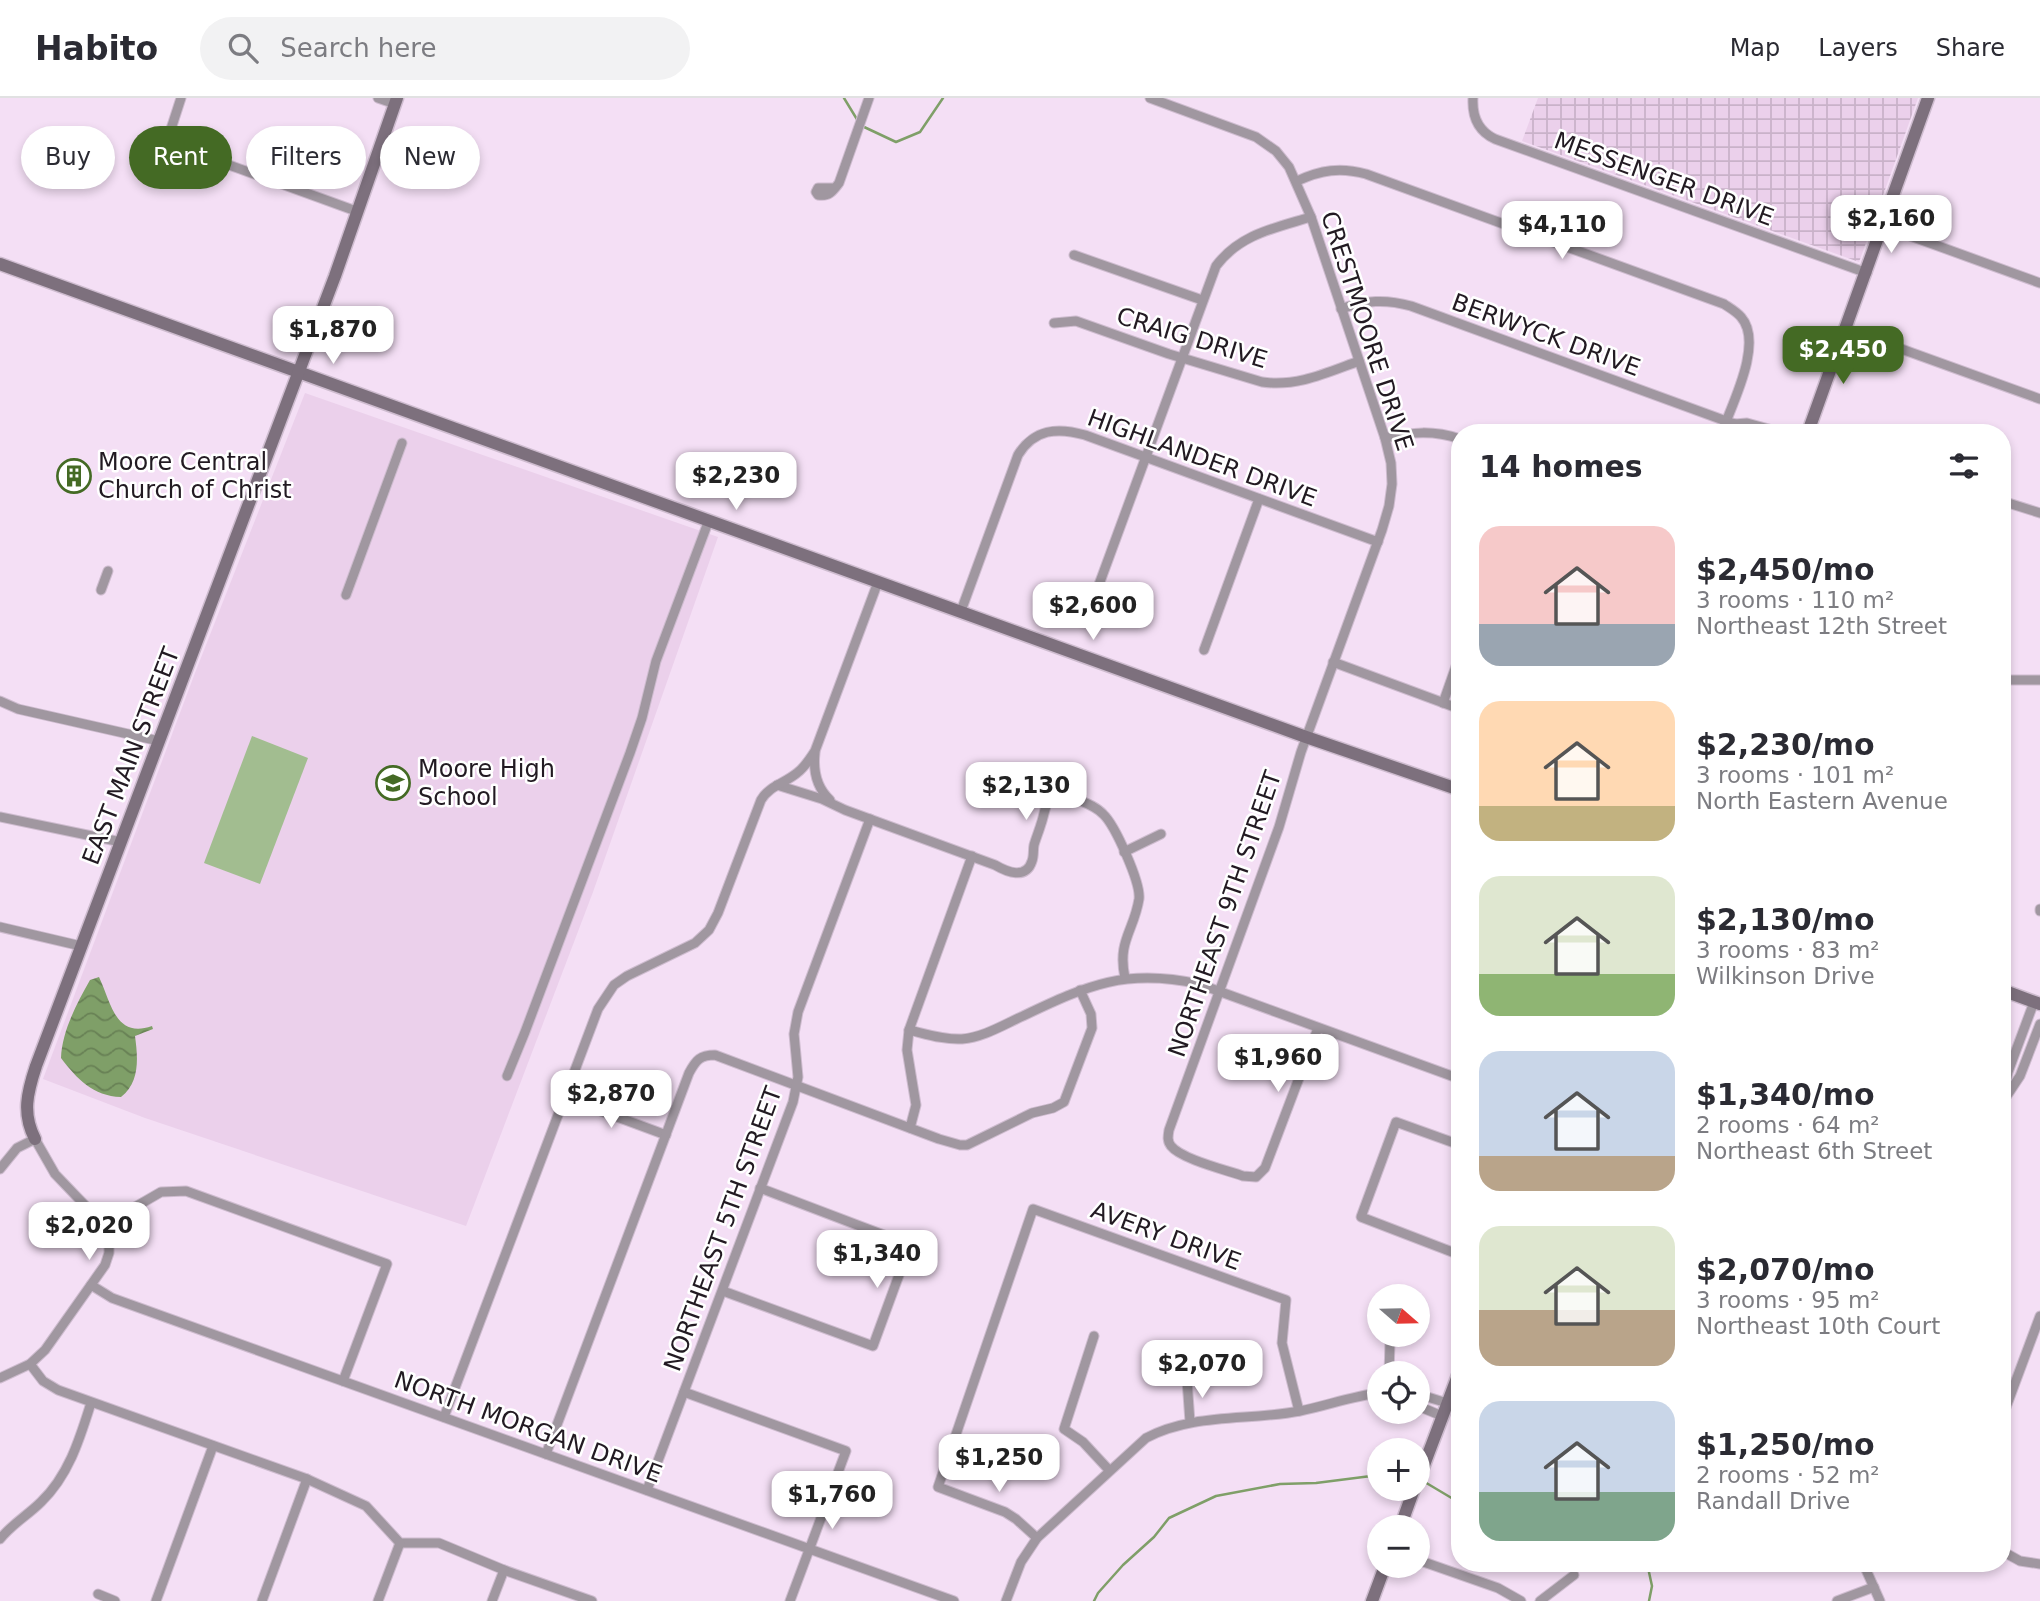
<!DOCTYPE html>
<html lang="en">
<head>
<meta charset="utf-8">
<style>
	body { margin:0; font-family:"DejaVu Sans",sans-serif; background:#f2f2f3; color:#2b2b33; height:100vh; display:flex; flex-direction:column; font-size:26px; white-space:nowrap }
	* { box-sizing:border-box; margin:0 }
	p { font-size:23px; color:#7c7c81 }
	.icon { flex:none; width:38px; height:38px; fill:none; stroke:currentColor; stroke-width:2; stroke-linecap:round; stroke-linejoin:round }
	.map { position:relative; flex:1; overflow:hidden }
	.drawer { position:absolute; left:1451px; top:326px; width:560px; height:1148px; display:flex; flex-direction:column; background:#fff; border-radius:28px; box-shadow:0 4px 10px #0003 }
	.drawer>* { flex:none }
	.hud { position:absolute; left:21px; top:28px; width:665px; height:63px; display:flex; gap:14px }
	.needle { width:46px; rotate:110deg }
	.tools { position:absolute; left:1367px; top:1186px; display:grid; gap:14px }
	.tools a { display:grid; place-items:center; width:63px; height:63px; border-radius:50%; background:#fff; box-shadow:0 4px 10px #0003; font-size:35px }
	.price { position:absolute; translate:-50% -60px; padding:0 16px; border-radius:14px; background:#fff; color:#222; font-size:23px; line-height:46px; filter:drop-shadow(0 2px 4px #0008) }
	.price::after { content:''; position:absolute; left:50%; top:42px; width:21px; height:16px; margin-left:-10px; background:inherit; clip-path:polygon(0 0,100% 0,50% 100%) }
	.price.current { background:#446a24; color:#fff }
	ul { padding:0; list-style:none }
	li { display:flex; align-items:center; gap:21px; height:175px; padding:0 28px }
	li span { display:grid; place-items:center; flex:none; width:196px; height:140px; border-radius:21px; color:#555 }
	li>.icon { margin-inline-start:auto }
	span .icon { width:84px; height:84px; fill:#fffc; stroke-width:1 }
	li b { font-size:30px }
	h2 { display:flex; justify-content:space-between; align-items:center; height:84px; padding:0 28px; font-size:30px }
	.tag { padding:0 24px; border-radius:32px; background:#fff; box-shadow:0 4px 10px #0003; font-size:24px; line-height:63px }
	.tag.current { background:#446a24; color:#fff }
	header { display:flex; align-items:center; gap:42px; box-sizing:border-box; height:98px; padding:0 35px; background:#fff; border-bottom:2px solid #e1e1e2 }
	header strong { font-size:33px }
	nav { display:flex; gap:38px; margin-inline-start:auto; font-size:24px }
	.search { width:490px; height:63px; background:#f2f2f3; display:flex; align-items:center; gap:18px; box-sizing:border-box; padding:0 24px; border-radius:38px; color:#7c7c81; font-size:26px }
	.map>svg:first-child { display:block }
</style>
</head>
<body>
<header>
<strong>Habito</strong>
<div class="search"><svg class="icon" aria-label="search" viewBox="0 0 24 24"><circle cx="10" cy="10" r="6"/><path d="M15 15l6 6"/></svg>Search here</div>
<nav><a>Map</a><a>Layers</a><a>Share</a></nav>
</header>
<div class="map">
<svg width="2040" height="1503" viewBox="0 0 2040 1503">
	<defs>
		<pattern id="industrial-grid" width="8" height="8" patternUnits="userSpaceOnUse" patternTransform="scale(1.75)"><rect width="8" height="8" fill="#ebd0eb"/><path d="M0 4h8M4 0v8" fill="none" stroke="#c9b2c9"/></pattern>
		<pattern id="water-waves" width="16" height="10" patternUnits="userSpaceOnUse" patternTransform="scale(1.75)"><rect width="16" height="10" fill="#7f9f68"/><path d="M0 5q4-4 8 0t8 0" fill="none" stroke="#688155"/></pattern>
	</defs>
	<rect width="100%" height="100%" fill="#f4dff5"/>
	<!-- built -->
	<path fill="#ebd0eb" d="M305,295l413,144 -125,355 -127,334 -321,-108 -102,-39 152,-406z"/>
	<!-- industrial -->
	<path fill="url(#industrial-grid)" d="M1538,0h380l-59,164 -337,-121z"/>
	<!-- pitch -->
	<path fill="#a2bd90" d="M252,638l56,22 -48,126 -56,-21z"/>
	<!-- water -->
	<path fill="url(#water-waves)" d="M99,879c12,25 16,62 53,49l1,3 -18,7c3,22 5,46 -14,61 -28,-1 -44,-18 -60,-39 1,-27 16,-55 29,-78z"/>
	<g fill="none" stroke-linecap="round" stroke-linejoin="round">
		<!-- stream -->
		<g stroke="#7f9f68" stroke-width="2.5">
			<path d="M844,0l14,23"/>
			<path d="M862,28l34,16 24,-10 23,-34"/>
			<path d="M1423,1383l37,22"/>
			<path d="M1647,1465l5,23 -3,15"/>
			<path d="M1094,1503l4,-8 25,-28 31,-28 15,-19 47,-22 64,-12 36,-1 63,-8"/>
		</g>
		<!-- street casing -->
		<g stroke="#cebccf" stroke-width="11">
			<g id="street">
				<path d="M181,0l-12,37 5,10 182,66"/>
				<path d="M378,0l17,6"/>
				<path d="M1150,0l106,39 20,14 13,16 22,50 74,221 6,25 1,21 -3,22 -7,24 -81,222 -22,75 -110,303c-1,6 -2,11 2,16 10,13 55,24 72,30l13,1 9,-9 53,-140"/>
				<path d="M1473,0c-1,18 5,33 22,41l372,134"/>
				<path d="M1297,83c24,-11 43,-14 69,-7l358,130c6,4 13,8 17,13 23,26 -9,87 -19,115"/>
				<path d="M835,90h-17l-2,4 2,3c11,2 15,-4 21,-12l30,-85"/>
				<path d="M1883,128l157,57"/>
				<path d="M1074,157l128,45"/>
				<path d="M1341,211c24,-9 45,-10 70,-3l315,115 9,3 8,8"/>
				<path d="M1054,225l22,-2 93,33 93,28c35,5 64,-9 97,-21"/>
				<path d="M1846,231l194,70"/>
				<path d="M1735,326l12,-1 32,9"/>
				<path d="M1385,340c27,-6 48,-8 75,1"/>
				<path d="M2002,403l38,12"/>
				<path d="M101,492l7,-19"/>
				<path d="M346,497l56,-152"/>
				<path d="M1090,511l126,-343c24,-32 59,-38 95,-49"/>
				<path d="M961,513l57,-156c16,-26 39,-28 67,-20l293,107"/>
				<path d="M1204,552l55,-151"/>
				<path d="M1333,564l127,47"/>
				<path d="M2002,582h38"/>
				<path d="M0,603l18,8 141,32"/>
				<path d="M1443,605l17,-48"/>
				<path d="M815,655c-2,18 1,34 15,47"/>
				<path d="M777,687l45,14 23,11 150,55c12,7 31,15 37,-4 2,-5 1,-11 2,-16 2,-7 5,-14 7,-21 5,-13 4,-34 23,-31 12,7 30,11 39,21 12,11 38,69 36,85 -5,32 -22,42 -14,79"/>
				<path d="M0,719l121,25"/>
				<path d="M1124,754l37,-18"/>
				<path d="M2040,811v2"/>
				<path d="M0,829l81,19"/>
				<path d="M909,932c17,4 35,10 53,9 22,-2 41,-14 61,-23 65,-31 103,-48 176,-32l261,95"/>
				<path d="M507,978l18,-44 105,-279 12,-35 14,-57 53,-141"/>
				<path d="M2006,999l14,-21 20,-52"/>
				<path d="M566,1000l100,37"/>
				<path d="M2002,1006l6,-32 26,-70"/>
				<path d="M910,1030l6,-23 -9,-55 2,-20 63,-174"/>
				<path d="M1460,1047l-64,-23 -35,95 99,38"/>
				<path d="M0,1071l17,-21 18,-9 20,35 49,51 5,13v15l-4,12 -60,85 -15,14 -30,14"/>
				<path d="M104,1127l57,-33 25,-1 201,73 -44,117"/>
				<path d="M91,1187l21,13 842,303"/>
				<path d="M723,1193l150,55 37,-101 -150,-57"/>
				<path d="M1094,1238l-30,93 19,13 26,28"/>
				<path d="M30,1266l13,17 15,9 249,89 59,27 34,37h39l65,27 88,31"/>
				<path d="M1389,1276l1,-32"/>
				<path d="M1187,1282l3,42"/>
				<path d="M684,1294l162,59 -56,150"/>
				<path d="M1418,1296l29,9"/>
				<path d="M1418,1308l24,10"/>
				<path d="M444,1319l154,-408 16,-24 13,-9 68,-33 14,-13 9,-17 43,-113c8,-14 24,-17 36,-27 8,-6 13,-14 18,-22l63,-169"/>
				<path d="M2002,1320l38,-102"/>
				<path d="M546,1356l143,-381c7,-13 11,-18 26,-18l224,84 21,6h7l65,-32 21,-5 11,-6 28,-74 -1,-14 -11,-24"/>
				<path d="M647,1392l146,-388 5,-25 -4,-43 4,-22 72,-193"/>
				<path d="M1037,1440l-21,-19 -11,-7 -67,-25 95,-278 253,91 -4,43 17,68"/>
				<path d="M0,1441c12,-15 28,-24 41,-37 28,-27 39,-64 50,-99"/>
				<path d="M2002,1453l18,10 20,3"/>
				<path d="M1418,1462l80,28 23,13"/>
				<path d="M1863,1465l17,38"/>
				<path d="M98,1496l17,7"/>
				<path d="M156,1503l57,-155"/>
				<path d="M262,1503l45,-122"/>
				<path d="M378,1503l22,-58"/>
				<path d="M492,1503l12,-31"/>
				<path d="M1006,1503l15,-39 16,-24 109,-100c47,-25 102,-17 154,-27 26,-5 52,-15 79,-18"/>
				<path d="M1540,1503l34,-26"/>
				<path d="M1837,1503l37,-14"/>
			</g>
		</g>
		<!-- secondary casing -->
		<g stroke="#cebccf" stroke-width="15">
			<g id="secondary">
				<path d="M0,166l1306,473 154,53"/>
				<path d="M1808,334l120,-334"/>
				<path d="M2002,892l38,14"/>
				<path d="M35,1041c-13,-25 -8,-46 1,-73l299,-790 62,-178"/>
				<path d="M1418,1383l42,-111"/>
				<path d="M1400,1430l14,-39"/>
				<path d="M1372,1503l13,-35"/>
			</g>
		</g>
		<!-- street -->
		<use href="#street" stroke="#a097a0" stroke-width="9"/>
		<!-- secondary -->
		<use href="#secondary" stroke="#7d707d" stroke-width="12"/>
	</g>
	<!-- icons -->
	<defs>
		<g id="building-ring" transform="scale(1.75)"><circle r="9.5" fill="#fff" stroke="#446a24" stroke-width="1.5"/><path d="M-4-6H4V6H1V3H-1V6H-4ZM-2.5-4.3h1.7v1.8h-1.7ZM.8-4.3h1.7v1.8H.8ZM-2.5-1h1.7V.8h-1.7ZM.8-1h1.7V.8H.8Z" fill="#446a24"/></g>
		<g id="school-ring" transform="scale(1.75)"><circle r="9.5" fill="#fff" stroke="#446a24" stroke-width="1.5"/><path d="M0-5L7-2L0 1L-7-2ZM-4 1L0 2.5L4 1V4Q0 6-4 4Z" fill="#446a24"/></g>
	</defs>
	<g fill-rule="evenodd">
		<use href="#building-ring" x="74" y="378"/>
		<use href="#school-ring" x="393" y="685"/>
	</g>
	<g text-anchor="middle" stroke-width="5" stroke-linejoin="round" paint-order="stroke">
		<!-- street labels -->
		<g font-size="24" fill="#221a22" stroke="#fff">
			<text transform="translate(1664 81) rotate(20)" y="8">MESSENGER DRIVE</text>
			<text transform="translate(1367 233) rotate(72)" y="8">CRESTMOORE DRIVE</text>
			<text transform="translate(1546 237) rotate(20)" y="8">BERWYCK DRIVE</text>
			<text transform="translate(1192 240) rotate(17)" y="8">CRAIG DRIVE</text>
			<text transform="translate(1202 360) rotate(20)" y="8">HIGHLANDER DRIVE</text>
			<text transform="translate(131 658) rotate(-69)" y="8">EAST MAIN STREET</text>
			<text transform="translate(1225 816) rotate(-71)" y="8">NORTHEAST 9TH STREET</text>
			<text transform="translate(723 1131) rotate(-70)" y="8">NORTHEAST 5TH STREET</text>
			<text transform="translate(1166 1138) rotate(20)" y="8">AVERY DRIVE</text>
			<text transform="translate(528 1329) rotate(20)" y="8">NORTH MORGAN DRIVE</text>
		</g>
		<!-- poi labels -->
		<g font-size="24" fill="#221a22" stroke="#fff" text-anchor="start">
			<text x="98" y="372">Moore Central<tspan x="98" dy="28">Church of Christ</tspan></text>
			<text x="418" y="679">Moore High<tspan x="418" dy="28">School</tspan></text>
		</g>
	</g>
</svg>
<div class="tools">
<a><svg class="needle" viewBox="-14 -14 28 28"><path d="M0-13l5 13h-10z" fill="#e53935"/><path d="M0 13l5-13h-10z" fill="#7c7c81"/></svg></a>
<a><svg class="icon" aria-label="locate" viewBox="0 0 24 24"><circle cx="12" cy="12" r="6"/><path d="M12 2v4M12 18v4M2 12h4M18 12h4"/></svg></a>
<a>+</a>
<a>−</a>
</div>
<b class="price" style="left:1891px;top:157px">$2,160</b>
<b class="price" style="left:1562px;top:163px">$4,110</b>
<b class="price" style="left:333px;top:268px">$1,870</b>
<b class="price current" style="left:1843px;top:288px">$2,450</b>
<b class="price" style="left:736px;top:414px">$2,230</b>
<b class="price" style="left:1093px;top:544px">$2,600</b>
<b class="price" style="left:1026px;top:724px">$2,130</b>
<b class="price" style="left:1278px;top:996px">$1,960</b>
<b class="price" style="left:611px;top:1032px">$2,870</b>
<b class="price" style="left:89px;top:1164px">$2,020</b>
<b class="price" style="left:877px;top:1192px">$1,340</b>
<b class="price" style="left:1202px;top:1302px">$2,070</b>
<b class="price" style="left:999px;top:1396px">$1,250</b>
<b class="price" style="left:832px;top:1433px">$1,760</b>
<div class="hud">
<a class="tag">Buy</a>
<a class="tag current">Rent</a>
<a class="tag">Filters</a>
<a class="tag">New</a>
</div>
<section class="drawer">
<h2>14 homes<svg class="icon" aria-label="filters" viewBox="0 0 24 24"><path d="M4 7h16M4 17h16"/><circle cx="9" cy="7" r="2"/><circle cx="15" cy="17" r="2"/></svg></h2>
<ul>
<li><span style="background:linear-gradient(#f6c9c9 70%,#9aa5b1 0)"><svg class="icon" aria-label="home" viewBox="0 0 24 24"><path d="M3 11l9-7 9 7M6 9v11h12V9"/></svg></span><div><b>$2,450/mo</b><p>3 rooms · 110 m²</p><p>Northeast 12th Street</p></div></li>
<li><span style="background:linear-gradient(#ffd9b3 75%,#c2b280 0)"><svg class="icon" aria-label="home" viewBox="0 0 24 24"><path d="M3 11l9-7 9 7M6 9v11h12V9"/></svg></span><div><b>$2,230/mo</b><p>3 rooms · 101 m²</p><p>North Eastern Avenue</p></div></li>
<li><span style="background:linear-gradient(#dfe7d0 70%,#8fb573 0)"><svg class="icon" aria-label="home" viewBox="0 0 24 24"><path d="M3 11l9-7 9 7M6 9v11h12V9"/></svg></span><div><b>$2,130/mo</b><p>3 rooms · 83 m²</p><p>Wilkinson Drive</p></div></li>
<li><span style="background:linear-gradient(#c9d6e8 75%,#b9a48a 0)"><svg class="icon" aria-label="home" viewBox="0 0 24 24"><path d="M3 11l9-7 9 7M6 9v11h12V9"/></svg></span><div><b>$1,340/mo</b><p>2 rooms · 64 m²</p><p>Northeast 6th Street</p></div></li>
<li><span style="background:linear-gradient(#dfe7d0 60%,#b9a48a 0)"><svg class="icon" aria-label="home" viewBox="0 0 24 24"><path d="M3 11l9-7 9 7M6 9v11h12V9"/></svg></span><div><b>$2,070/mo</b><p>3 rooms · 95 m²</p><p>Northeast 10th Court</p></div></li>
<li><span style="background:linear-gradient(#c9d6e8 65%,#7fa58c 0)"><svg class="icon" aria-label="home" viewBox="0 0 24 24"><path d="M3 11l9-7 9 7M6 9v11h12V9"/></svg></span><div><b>$1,250/mo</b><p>2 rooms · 52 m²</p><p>Randall Drive</p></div></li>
</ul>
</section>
</div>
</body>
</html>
